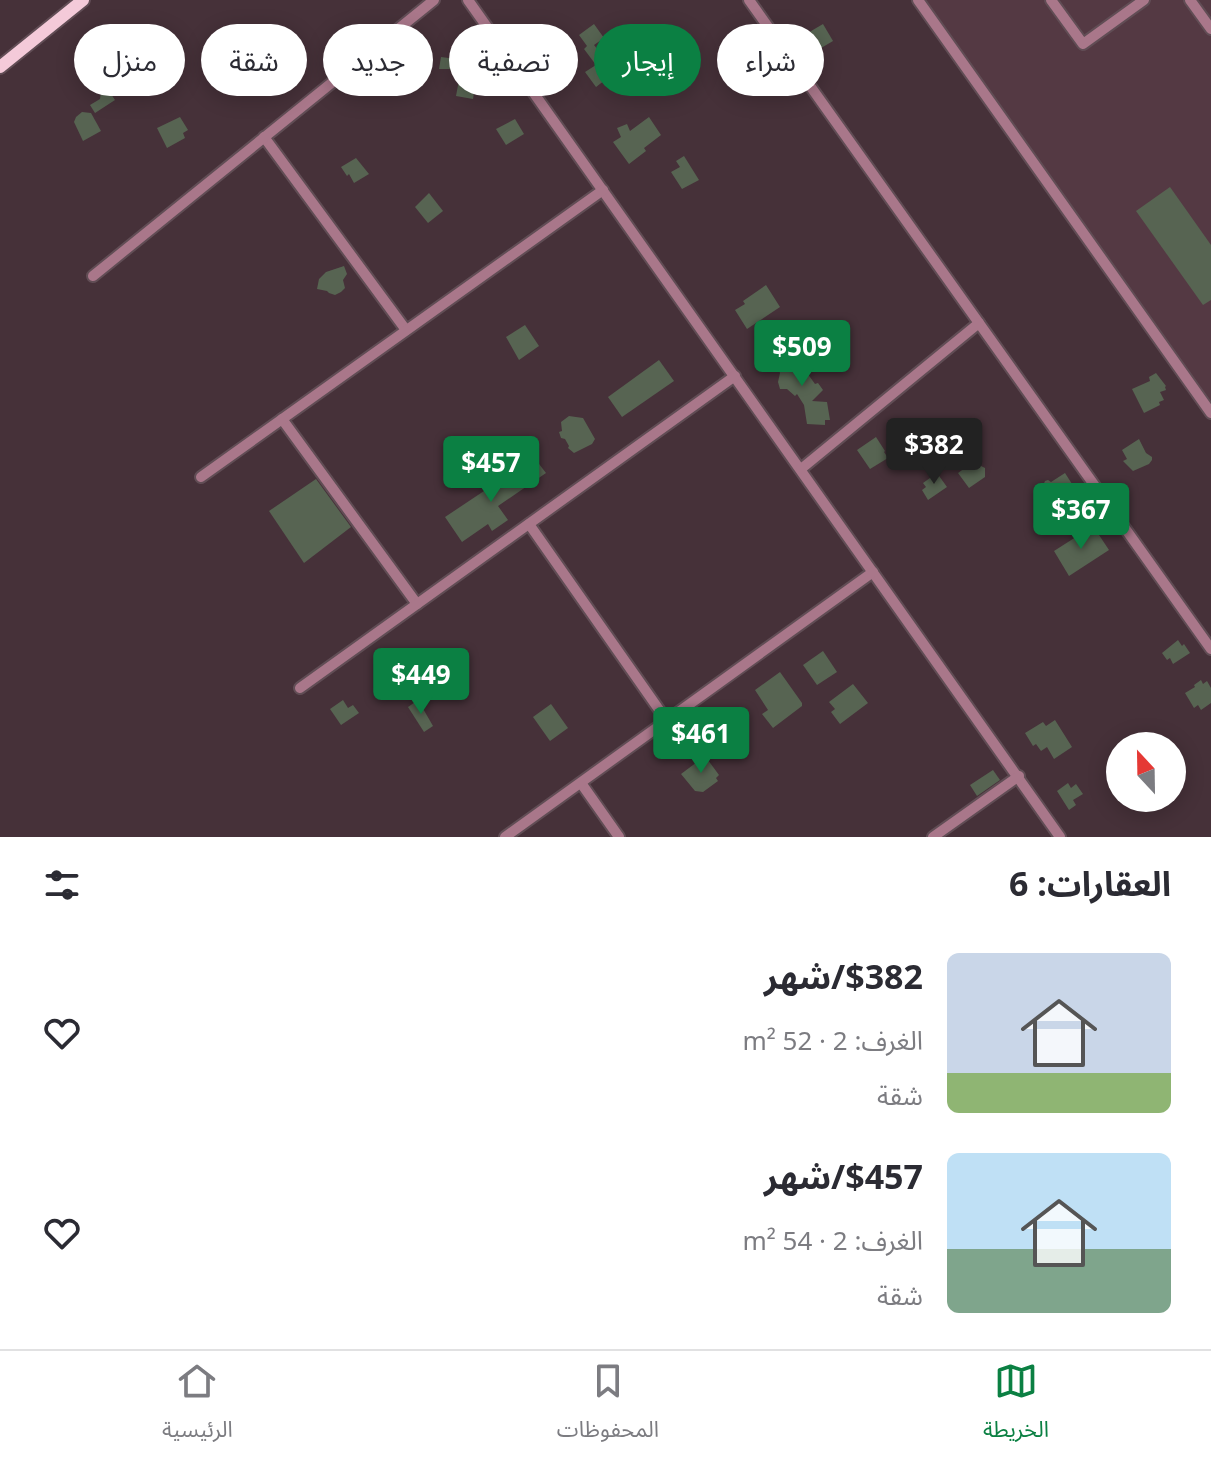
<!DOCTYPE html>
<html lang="ar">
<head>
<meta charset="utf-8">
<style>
	body { margin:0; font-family:"Noto Sans","Noto Sans Arabic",sans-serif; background:#f2f2f3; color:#2b2b33; direction:rtl; height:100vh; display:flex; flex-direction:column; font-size:30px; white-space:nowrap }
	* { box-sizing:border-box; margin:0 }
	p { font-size:26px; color:#7c7c81 }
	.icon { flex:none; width:44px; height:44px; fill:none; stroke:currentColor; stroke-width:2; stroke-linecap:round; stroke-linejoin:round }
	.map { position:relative; height:837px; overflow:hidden; direction:ltr }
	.drawer { display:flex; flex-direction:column; background:#fff; flex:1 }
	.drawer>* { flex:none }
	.banner { position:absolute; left:24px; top:24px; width:800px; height:72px; direction:rtl; display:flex; gap:16px }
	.needle { width:52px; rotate:338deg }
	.buttons { position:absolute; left:1106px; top:732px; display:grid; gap:16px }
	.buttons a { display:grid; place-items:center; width:80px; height:80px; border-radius:50%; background:#fff; box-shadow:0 4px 20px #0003; font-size:40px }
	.price { position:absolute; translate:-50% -68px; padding:0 18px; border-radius:8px; background:#0b8043; color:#fff; font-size:26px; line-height:52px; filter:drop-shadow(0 2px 4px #0008) }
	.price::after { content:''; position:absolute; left:50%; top:48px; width:24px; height:18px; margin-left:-12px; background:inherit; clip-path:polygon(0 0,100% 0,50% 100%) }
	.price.current { background:#222; color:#fff }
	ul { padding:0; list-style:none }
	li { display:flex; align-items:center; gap:24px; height:200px; padding:0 40px }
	li span { display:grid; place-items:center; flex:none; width:224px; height:160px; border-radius:12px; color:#555 }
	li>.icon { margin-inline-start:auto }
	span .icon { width:96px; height:96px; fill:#fffc; stroke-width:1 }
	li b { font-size:34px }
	h2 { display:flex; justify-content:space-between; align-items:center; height:96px; padding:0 40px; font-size:34px }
	.tag { padding:0 28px; border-radius:36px; background:#fff; box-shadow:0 4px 20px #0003; font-size:28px; line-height:72px }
	.tag.current { background:#0b8043; color:#fff }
	.dock { display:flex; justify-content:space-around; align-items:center; height:112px; border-top:2px solid #e1e1e2; background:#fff; font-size:22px; color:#7c7c81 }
	.dock a { display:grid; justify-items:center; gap:4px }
	.dock .current { color:#0b8043 }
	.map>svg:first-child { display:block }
</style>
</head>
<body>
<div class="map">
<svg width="1211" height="837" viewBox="0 0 1211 837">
	<rect width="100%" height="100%" fill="#463139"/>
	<!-- built -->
	<path fill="#543943" d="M925,0h286v408z"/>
	<!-- building -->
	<g fill="#576452">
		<path d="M594,24l10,14 -10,7 10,13 3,-2 11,14 -22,17 -11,-15 11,-7 -12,-16 3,-3 -8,-11z"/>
		<path d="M823,24l10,17 -17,10 -10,-17z"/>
		<path d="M441,57l38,5 -6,37 -17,-3 3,-16 -4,-2 -5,-9h-11z"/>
		<path d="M100,75l5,9 1,7h3l6,9 -20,13 -5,-8 10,-6 1,-7 -8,-12z"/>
		<path d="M82,112l9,1 10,18 -18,10 -9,-19 2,-5z"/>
		<path d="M180,117l8,13 -5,3 2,5 -18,10 -10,-20z"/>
		<path d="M649,117l12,18 -17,13 2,3 -17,13 -16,-22 8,-5 -4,-9 10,-4 3,7z"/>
		<path d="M515,119l9,15 -18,11 -10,-16z"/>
		<path d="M684,156l15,24 -17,9 -11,-17 9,-5 -4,-6z"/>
		<path d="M356,158l13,16 -15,9 -5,-9 -2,2 -6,-9z"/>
		<path d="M1170,187l41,58v55l-8,5 -67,-94z"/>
		<path d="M429,193l14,18 -15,12 -13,-16z"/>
		<path d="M344,266l3,8 -4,6 2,8 -4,4 -6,3 -6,-2 -2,-2 -10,-2 2,-10 7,-7z"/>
		<path d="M766,285l14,22 -33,22 -12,-19 10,-6 -2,-3z"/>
		<path d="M525,325l14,21 -20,14 -13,-23z"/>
		<path d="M791,351l5,12h9v7l10,14 3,-1 5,7 -11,11 15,1 3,18h-5v5l-18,-1 -3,-19 -7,-11 -2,2 -8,-7h-7l-2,-7 2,-9 -6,-17z"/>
		<path d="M659,360l15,21 -52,36 -14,-20z"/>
		<path d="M1156,373l10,13 -1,1 1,3 -6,2 4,8 -5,2 1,3 -16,8 -12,-24 18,-8 -1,-4z"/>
		<path d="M569,416l14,2 12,21 -3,5 -18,9 -6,-5 1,-2 -4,-7 -4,-1 -2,-6 3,-1 -1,-9z"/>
		<path d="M876,437l9,14 -1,1 4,6 -18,11 -13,-19z"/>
		<path d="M1139,439l7,14 6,4v3l-3,4 -16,7 -10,-10 4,-2 -5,-9z"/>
		<path d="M536,460l10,13 -48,33 10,14 -16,11 -4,-7 -26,18 -17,-25 42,-28 2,3z"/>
		<path d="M976,460l5,6 4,2v9l-16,11 -11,-15z"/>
		<path d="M937,473l10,14 -19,13 -6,-10 4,-3 -3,-4z"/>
		<path d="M1065,473l18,28 4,-3 6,7 -18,14 -8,-10 -8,5 -6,1v-8l-12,-17 4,-9 3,-1 3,2z"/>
		<path d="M316,479l35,48 -47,36 -35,-52z"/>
		<path d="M1093,526l16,24 -40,26 -15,-25z"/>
		<path d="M1178,640l4,6 2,-2 6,9 -17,11 -3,-6 -3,2 -5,-7z"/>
		<path d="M823,651l14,21 -20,13 -14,-20z"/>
		<path d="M780,672l22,31v3l-29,22 -11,-14 6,-4 -13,-20z"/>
		<path d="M1201,680l2,4 4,-3 4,7v15l-10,7 -3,-5 -4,3 -9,-15 10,-6 -1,-2z"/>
		<path d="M853,684l15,19 -28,21 -9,-12 4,-3 -6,-7z"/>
		<path d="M343,700l5,8 5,-3 6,8 -18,12 -11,-16z"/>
		<path d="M418,700l15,26 -9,6 -16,-25z"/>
		<path d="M551,704l17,24 -18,13 -17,-24z"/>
		<path d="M1055,720l17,27 -18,12 -7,-12 -6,4 -5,-7 -3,2 -8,-13 18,-11 3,4z"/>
		<path d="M705,756l14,19 -3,3 2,3 -15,11 -8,-1 -14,-17z"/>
		<path d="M993,770l7,10 -23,16 -7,-11z"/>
		<path d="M1068,783l3,5 5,-4 7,10 -10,6 3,5 -7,5 -12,-19z"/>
	</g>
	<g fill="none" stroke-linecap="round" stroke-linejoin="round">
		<!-- minor casing -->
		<g stroke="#614d55" stroke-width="14">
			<g id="minor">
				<path d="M468,0l592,837"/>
				<path d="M749,0l462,649"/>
				<path d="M918,0l293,413"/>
				<path d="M1051,0l32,44 61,-44"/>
				<path d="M1190,0l21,29"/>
				<path d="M264,137l142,193"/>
				<path d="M93,276l341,-276"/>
				<path d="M282,419l135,185"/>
				<path d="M801,469l178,-146"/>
				<path d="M201,477l402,-287"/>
				<path d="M529,524l138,197"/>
				<path d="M300,688l435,-312"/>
				<path d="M581,783l38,54"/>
				<path d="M505,837l368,-265"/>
				<path d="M933,837l86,-61"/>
			</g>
		</g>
		<!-- major casing -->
		<g stroke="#614d55" stroke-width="16">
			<path id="major" d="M0,67l83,-67"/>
		</g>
		<!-- minor -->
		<use href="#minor" stroke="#a9778a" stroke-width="10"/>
		<!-- major -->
		<use href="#major" stroke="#f4cad9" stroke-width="12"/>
	</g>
</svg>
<div class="buttons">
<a><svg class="needle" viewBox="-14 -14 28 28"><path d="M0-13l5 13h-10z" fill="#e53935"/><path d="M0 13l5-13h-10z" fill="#7c7c81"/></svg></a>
</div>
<b class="price" style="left:802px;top:388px">$509</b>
<b class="price current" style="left:934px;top:486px">$382</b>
<b class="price" style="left:491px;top:504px">$457</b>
<b class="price" style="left:1081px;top:551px">$367</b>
<b class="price" style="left:421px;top:716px">$449</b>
<b class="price" style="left:701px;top:775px">$461</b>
<div class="banner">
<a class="tag">شراء</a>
<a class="tag current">إيجار</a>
<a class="tag">تصفية</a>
<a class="tag">جديد</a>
<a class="tag">شقة</a>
<a class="tag">منزل</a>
</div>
</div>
<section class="drawer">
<h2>العقارات: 6<svg class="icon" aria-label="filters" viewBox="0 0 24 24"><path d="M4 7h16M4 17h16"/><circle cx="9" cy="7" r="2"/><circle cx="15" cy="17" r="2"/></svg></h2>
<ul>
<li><span style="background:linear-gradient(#c9d6e8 75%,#8fb573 0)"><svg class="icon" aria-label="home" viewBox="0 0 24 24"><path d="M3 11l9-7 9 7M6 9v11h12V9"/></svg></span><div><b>$382/شهر</b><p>الغرف: 2 · 52 m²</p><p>شقة</p></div><svg class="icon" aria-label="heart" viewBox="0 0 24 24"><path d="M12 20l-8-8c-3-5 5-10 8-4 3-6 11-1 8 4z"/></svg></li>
<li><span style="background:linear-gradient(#bfe0f5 60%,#7fa58c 0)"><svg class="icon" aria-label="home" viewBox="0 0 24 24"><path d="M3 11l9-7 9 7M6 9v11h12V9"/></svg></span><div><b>$457/شهر</b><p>الغرف: 2 · 54 m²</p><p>شقة</p></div><svg class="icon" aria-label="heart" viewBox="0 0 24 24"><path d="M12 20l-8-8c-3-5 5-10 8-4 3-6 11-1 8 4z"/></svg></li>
</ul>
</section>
<nav class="dock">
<a class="current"><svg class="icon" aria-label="map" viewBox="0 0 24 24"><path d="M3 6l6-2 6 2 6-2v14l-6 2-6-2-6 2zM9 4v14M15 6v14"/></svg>الخريطة</a>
<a><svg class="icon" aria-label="saved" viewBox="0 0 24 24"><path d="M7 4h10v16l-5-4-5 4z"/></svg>المحفوظات</a>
<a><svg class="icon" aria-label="home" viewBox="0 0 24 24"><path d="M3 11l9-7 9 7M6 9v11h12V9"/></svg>الرئيسية</a>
</nav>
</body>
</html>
